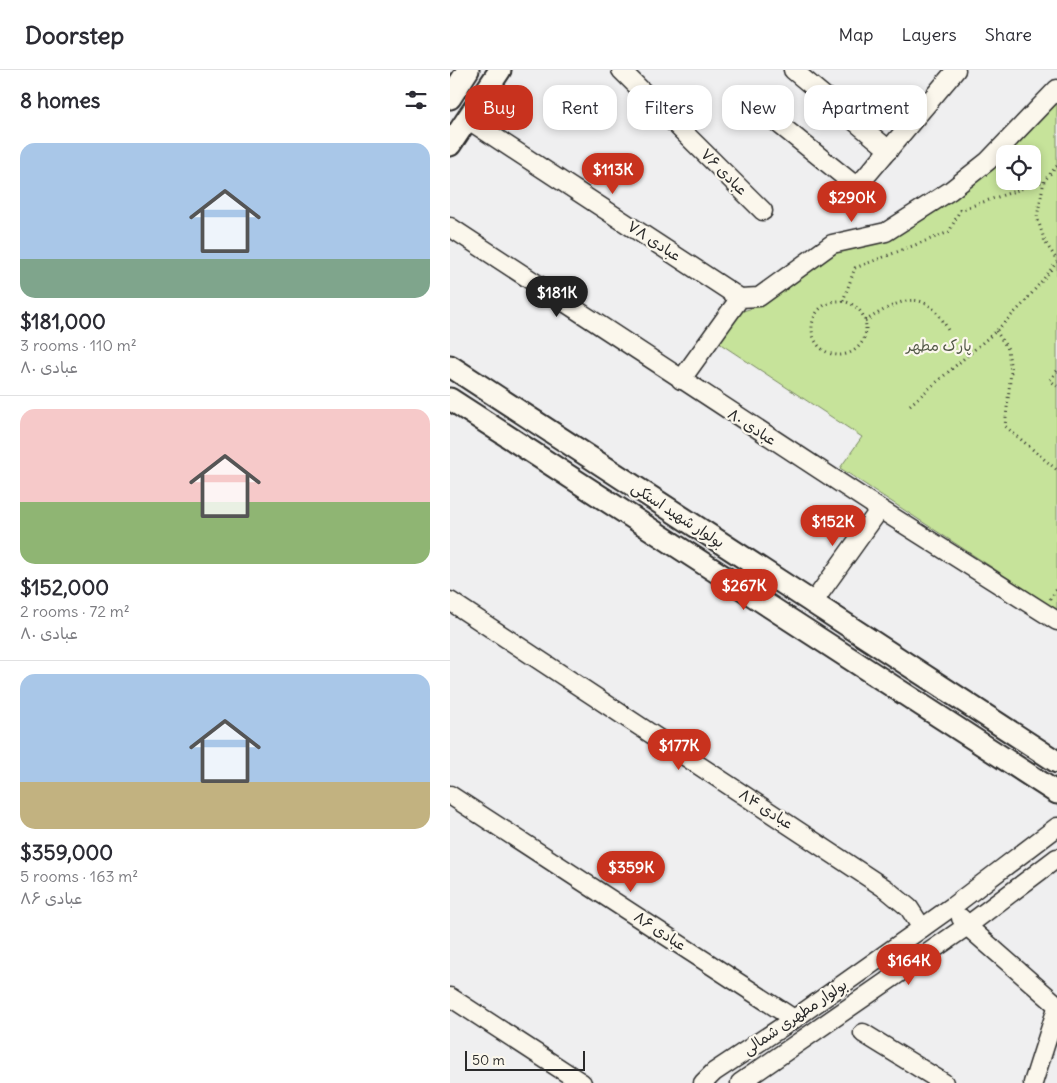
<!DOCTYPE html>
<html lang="en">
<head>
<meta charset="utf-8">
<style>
	body { margin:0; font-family:Delius,"Playpen Sans Arabic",sans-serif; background:#f7f7f7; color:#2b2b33; height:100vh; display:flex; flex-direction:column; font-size:19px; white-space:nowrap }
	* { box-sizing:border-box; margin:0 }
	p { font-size:16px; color:#7c7c81 }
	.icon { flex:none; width:28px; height:28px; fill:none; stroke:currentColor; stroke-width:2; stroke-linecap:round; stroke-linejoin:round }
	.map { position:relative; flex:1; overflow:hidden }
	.side { display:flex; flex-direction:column; background:#fff; width:450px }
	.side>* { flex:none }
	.top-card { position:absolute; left:15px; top:15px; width:475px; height:45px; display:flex; gap:10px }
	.fabs { position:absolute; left:546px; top:75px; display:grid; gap:10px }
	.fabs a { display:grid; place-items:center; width:45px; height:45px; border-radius:10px; background:#fff; box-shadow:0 2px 8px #0003; font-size:25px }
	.scale { position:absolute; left:15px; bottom:12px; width:120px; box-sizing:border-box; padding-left:5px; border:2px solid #2b2b2b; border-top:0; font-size:14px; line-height:18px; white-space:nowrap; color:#2b2b2b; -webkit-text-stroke:4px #fbf7ec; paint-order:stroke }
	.price { position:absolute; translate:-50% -42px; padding:0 11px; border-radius:18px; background:#c8321e; color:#fff; font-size:16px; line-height:32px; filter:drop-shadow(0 1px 2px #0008) }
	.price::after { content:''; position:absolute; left:50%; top:30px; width:15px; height:11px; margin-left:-8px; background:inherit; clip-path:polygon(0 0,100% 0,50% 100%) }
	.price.current { background:#222; color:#fff }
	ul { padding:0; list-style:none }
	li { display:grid; align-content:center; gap:10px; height:265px; padding:0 20px }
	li+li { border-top:1px solid #e1e1e2 }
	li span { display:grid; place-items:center; height:155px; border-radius:15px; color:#555 }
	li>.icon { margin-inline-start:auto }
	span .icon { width:90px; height:90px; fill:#fffc; stroke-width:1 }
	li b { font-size:21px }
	h2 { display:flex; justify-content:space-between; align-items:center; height:60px; padding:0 20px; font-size:21px }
	.tag { padding:0 18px; border-radius:15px; background:#fff; box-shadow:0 2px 8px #0003; font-size:18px; line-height:45px }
	.tag.current { background:#c8321e; color:#fff }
	header { display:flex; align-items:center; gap:30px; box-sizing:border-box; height:70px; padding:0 25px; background:#fff; border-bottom:1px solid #e1e1e2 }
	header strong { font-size:24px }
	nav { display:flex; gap:28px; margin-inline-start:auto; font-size:18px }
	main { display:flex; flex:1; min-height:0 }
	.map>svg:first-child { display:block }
</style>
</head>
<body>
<header>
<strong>Doorstep</strong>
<nav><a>Map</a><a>Layers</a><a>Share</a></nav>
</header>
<main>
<section class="side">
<h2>8 homes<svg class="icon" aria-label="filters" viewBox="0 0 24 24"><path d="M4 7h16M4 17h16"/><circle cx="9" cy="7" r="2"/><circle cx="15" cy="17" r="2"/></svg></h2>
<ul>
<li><span style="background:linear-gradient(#a9c7e8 75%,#7fa58c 0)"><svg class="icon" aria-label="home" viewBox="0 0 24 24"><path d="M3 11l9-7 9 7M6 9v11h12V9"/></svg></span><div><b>$181,000</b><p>3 rooms · 110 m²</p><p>عبادی ۸۰</p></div></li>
<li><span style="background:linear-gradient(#f6c9c9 60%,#8fb573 0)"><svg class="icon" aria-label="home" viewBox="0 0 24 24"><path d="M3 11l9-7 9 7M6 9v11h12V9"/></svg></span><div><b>$152,000</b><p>2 rooms · 72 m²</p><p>عبادی ۸۰</p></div></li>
<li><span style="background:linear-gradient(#a9c7e8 70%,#c2b280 0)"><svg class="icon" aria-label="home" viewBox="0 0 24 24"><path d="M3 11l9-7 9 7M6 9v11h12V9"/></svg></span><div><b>$359,000</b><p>5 rooms · 163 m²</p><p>عبادی ۸۶</p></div></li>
</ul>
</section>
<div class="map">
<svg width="607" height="1013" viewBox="0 0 607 1013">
	<rect width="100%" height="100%" fill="#efeff0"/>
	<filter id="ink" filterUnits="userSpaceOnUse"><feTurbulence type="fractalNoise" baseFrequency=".02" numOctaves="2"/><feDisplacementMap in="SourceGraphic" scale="10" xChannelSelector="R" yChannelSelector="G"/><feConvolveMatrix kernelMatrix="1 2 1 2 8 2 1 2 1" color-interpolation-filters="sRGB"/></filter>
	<g filter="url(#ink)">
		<!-- green -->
		<path fill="#c6e39a" stroke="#788762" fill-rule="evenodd" d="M607,28v512l-217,-142 22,-31 -146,-96 20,-28 27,-8 66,-52 54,-11 68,-41 37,-32zM555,84h27v27h-27z"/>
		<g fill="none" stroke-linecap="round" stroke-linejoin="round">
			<!-- minor casing -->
			<g stroke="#2b2b2b" stroke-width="21">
				<g id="minor">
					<path d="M171,0l142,141"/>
					<path d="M343,0l96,80"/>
					<path d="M308,37l99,80 99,-117"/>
					<path d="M17,49l273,179"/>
					<path d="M0,157l430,282 177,112"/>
					<path d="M231,310l59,-82 19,-1 73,-53 54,-12 64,-41 38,-30 69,-72"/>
					<path d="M0,531l436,288 23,19 13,20"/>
					<path d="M362,534l68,-95"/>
					<path d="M0,725l344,224"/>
					<path d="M511,848l6,8 90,79"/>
					<path d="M0,927l132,86"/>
					<path d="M413,963l81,50"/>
					<path d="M253,1013l11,-11 80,-53 159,-113 104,-79"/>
					<path d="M290,1013l227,-157 90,-68"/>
					<path d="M583,1013l24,-75"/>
				</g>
			</g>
			<!-- major casing -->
			<g stroke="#2b2b2b" stroke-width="25">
				<g id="major">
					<path d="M0,28l18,-28"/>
					<path d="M0,75l50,-75"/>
					<path d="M0,296l607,396"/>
					<path d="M0,329l607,394"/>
				</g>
			</g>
			<!-- path -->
			<g stroke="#2b2b2b" stroke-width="3" stroke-dasharray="1 4" stroke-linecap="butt">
				<path d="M607,96l-13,15 -7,36 8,25 12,18"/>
				<path d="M393,231l12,-33 94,-36 11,-22 84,-29"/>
				<circle cx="389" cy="258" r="27"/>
				<path d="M415,251c35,-21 60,-37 83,9"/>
				<path d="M546,261l12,18 3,23 -6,54 52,44"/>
				<path d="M607,301l-7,9 7,6"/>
				<path d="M460,335l86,-74 28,-28 33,-41"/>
				<path d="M600,529l7,-10"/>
			</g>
			<!-- minor -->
			<use href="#minor" stroke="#fbf7ec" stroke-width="18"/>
			<!-- major -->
			<use href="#major" stroke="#fbf7ec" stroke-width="21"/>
		</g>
	</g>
	<g text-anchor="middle" stroke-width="4.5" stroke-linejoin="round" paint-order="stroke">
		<!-- street labels -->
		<g font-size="15" fill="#2b2b2b" stroke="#fbf7ec">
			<text transform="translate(274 102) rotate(45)" y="5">عبادی ۷۶</text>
			<text transform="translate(204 171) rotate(33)" y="5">عبادی ۷۸</text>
			<text transform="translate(302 357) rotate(33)" y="5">عبادی ۸۰</text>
			<text transform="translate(228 445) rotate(33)" y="5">بولوار شهید استکی</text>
			<text transform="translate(316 739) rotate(33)" y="5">عبادی ۸۴</text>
			<text transform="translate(210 861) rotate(33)" y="5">عبادی ۸۶</text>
			<text transform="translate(345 947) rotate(-34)" y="5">بولوار مطهری شمالی</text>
		</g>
		<!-- park labels -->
		<g font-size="15" fill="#525947" stroke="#fbf7ec">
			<text x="489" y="281">پارک مطهر</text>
		</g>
	</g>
</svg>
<div class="fabs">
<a><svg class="icon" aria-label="locate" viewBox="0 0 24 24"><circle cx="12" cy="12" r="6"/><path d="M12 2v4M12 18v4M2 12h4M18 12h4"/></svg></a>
</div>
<div class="scale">50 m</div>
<b class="price" style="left:163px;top:125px">$113K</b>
<b class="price" style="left:402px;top:153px">$290K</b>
<b class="price current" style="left:107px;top:248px">$181K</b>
<b class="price" style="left:383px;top:477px">$152K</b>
<b class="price" style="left:294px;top:541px">$267K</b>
<b class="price" style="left:229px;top:701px">$177K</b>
<b class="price" style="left:181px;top:823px">$359K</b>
<b class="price" style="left:459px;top:916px">$164K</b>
<div class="top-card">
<a class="tag current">Buy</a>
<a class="tag">Rent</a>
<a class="tag">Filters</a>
<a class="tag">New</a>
<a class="tag">Apartment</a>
</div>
</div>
</main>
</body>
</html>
